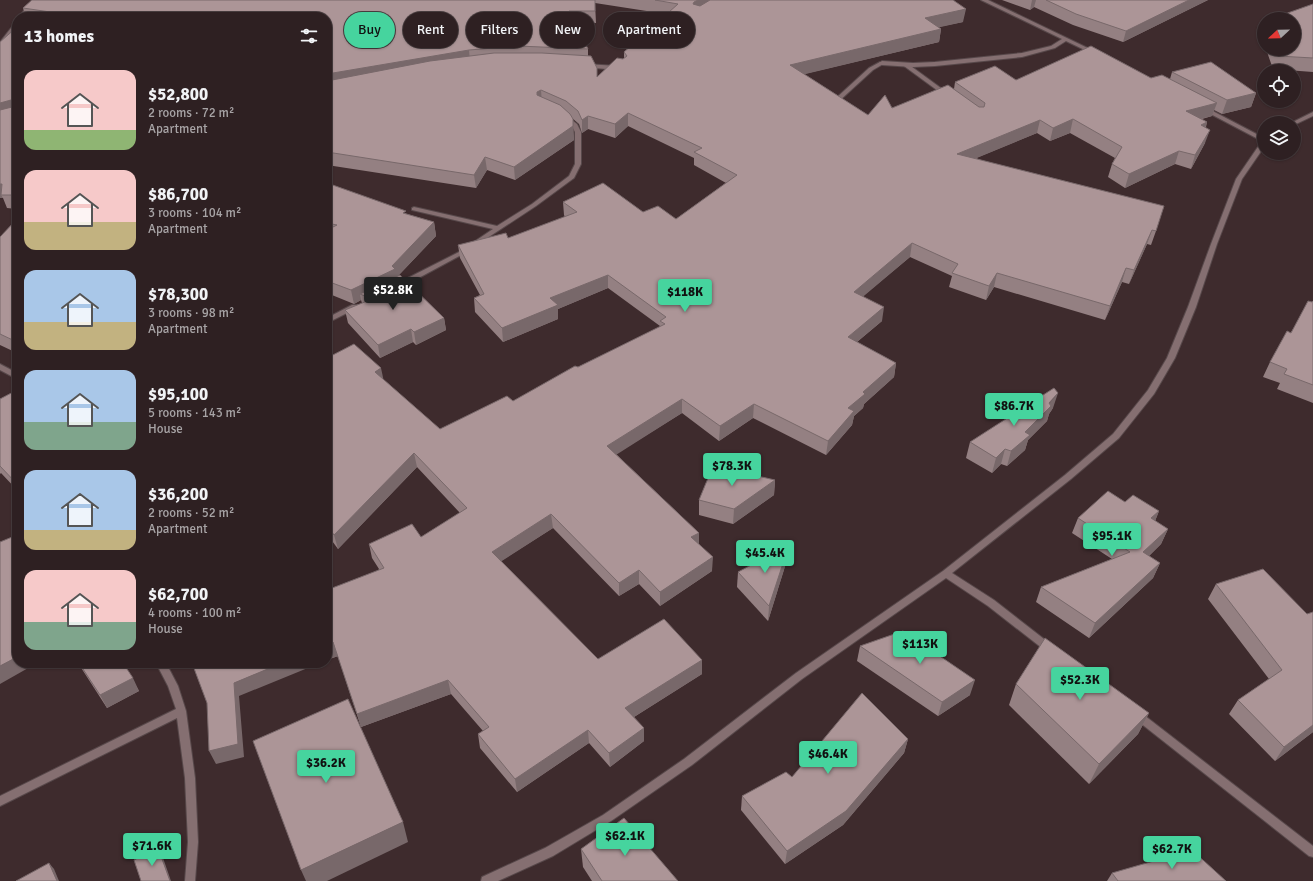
<!DOCTYPE html>
<html lang="en">
<head>
<meta charset="utf-8">
<style>
	body { margin:0; font-family:Signika,sans-serif; background:#3a2d2f; color:#f1f3f6; height:100vh; display:flex; flex-direction:column; font-size:15px; white-space:nowrap }
	* { box-sizing:border-box; margin:0 }
	p { font-size:13px; color:#a7a3a5 }
	.icon { flex:none; width:22px; height:22px; fill:none; stroke:currentColor; stroke-width:2; stroke-linecap:round; stroke-linejoin:round }
	.map { position:relative; flex:1; overflow:hidden }
	.panel { position:absolute; left:12px; top:12px; width:320px; height:656px; display:flex; flex-direction:column; background:#2e2022; border-radius:16px; box-shadow:0 1px 3px #0004,0 0 0 1px #493e40 }
	.panel>* { flex:none }
	.guide { position:absolute; left:344px; top:12px; width:380px; height:36px; display:flex; gap:8px }
	.needle { width:26px; rotate:248deg }
	.tools { position:absolute; left:1257px; top:12px; display:grid; gap:8px }
	.tools a { display:grid; place-items:center; width:44px; height:44px; border-radius:50%; background:#2e2022; box-shadow:0 1px 3px #0004,0 0 0 1px #493e40; font-size:20px }
	.price { position:absolute; translate:-50% -34px; padding:0 9px; border-radius:4px; background:#46d49e; color:#111; font-size:13px; line-height:26px; filter:drop-shadow(0 1px 2px #0008) }
	.price::after { content:''; position:absolute; left:50%; top:24px; width:12px; height:9px; margin-left:-6px; background:inherit; clip-path:polygon(0 0,100% 0,50% 100%) }
	.price.active { background:#222; color:#fff }
	ul { padding:0; list-style:none }
	li { display:flex; align-items:center; gap:12px; height:100px; padding:0 12px }
	li span { display:grid; place-items:center; flex:none; width:112px; height:80px; border-radius:12px; color:#555 }
	li>.icon { margin-inline-start:auto }
	span .icon { width:48px; height:48px; fill:#fffc; stroke-width:1 }
	li b { font-size:17px }
	h2 { display:flex; justify-content:space-between; align-items:center; height:48px; padding:0 12px; font-size:17px }
	.pill { padding:0 14px; border-radius:18px; background:#2e2022; box-shadow:0 1px 3px #0004,0 0 0 1px #493e40; font-size:14px; line-height:36px }
	.pill.active { background:#46d49e; color:#111 }
	.map>svg:first-child { display:block }
</style>
</head>
<body>
<div class="map">
<svg width="1313" height="881" viewBox="0 0 1313 881">
	<rect width="100%" height="100%" fill="#3e2b2d"/>
	<g fill="none" stroke-linecap="round" stroke-linejoin="round">
		<!-- lane casing -->
		<g stroke="#57484a" stroke-width="2">
			<g id="lane">
				<path d="M880,62l5,1 -12,7 -35,32h-4v-2l35,-32z"/>
				<path d="M904,64h4l41,30v2h-4l-41,-30z"/>
			</g>
		</g>
		<!-- street casing -->
		<g stroke="#57484a" stroke-width="2">
			<g id="street">
				<path d="M32,0h6l-13,17h-6z"/>
				<path d="M981,0h7l110,53 -5,1 -27,-13 -11,7 -33,9 -87,9 -22,1 -31,-2 -3,-2 3,-2 31,2 22,-1 87,-9 29,-7 11,-7z"/>
				<path d="M17,22v6l-15,19 -2,1v-6l15,-19z"/>
				<path d="M585,64l33,2 3,2 -3,2 -35,-3 -1,-1z"/>
				<path d="M1205,107l59,31v9l-22,32 -25,65 -21,63 -21,51 -21,36 -35,44 -48,41 -119,94 42,27 59,46 2,3 -2,3 -3,1 -3,-1 -59,-46 -42,-28 -144,101 -110,86 -81,56 -58,35 -55,25h-17l1,-4 63,-29 58,-33 81,-56 112,-86 147,-102 122,-96 48,-41 35,-44 19,-32 21,-51 23,-63 25,-65 26,-38 -59,-31 -1,-1z"/>
				<path d="M1313,112v4l-17,8 -2,1v-2h-3z"/>
				<path d="M565,115l12,9 4,8v32l-7,14 -38,28 -73,48 -63,34h-4l-2,-2 2,-2 63,-32 34,-23 -81,-19v-2l2,-1 83,19 35,-22 37,-28 6,-12v-32l-3,-6 -10,-9z"/>
				<path d="M352,305h6l1,2 -32,16v-5z"/>
				<path d="M0,364l17,9v6l-17,-9z"/>
				<path d="M156,663h10l12,23 8,25 9,67 3,64 -3,39h-10l3,-39 -3,-64 -8,-60 -177,88v-10l176,-87 -8,-23z"/>
				<path d="M1137,711l3,1 173,134v11l-4,-1 -175,-138 -2,-3 2,-3z"/>
			</g>
		</g>
		<!-- lane -->
		<use href="#lane" fill="#856f71" fill-rule="evenodd"/>
		<!-- street -->
		<use href="#street" fill="#856f71" fill-rule="evenodd"/>
	</g>
	<!-- wall -->
	<g fill="#948082" fill-rule="evenodd">
		<path d="M32,0h921l10,22 -25,5 3,2 -2,13 -135,32 64,41 86,-26 1,-7 196,-4 19,1 2,-7 84,21 -5,14 -29,7 -8,-4 -2,6 -10,3 5,3 -1,5 -1,16 -14,26 -16,-5 -50,24 -17,-11 4,-13 3,-6 -45,-25 -20,8 -13,-8 -61,25 180,73 -5,14 -4,-1 -18,40 -7,-2 -17,38 -111,-33 -8,13 -37,-13 3,-11 -42,-19 -47,39 19,25 -25,21 39,21 -2,14 -30,27 -1,4 -9,8 -2,9 -26,30 -73,-37 -34,23 -37,-28 -66,41 83,79v11l13,27 -52,35 -21,-22 -20,12 -66,-68 -52,33 97,98 104,1v14l-68,43 10,11v13l-34,26 -21,-24 -72,49 -37,-44 -2,-14 5,-3 -32,-37 -90,33 -23,-71 -11,4 52,-91 -7,-11 -3,-14 52,-7 39,-24 -43,-46 -79,82 -11,-15v-176l57,22 56,49 73,-28 65,-34 82,-40v-1l-52,-38 -50,21v10l-55,23 -28,-30 -1,-14 6,-3 -20,-37 -2,-13 50,-7 57,-21 -1,-2 -1,-13 80,10 33,7 50,-36 -32,-18v-7l-66,-32 -13,12 -27,-9 -6,4 -3,-9 -7,-6 2,22 -59,40 -28,-10 -11,18 -149,-23v-148h-301l-3,-9zM595,3l71,11 -42,38v6l-27,19 -9,-21v-7l-13,-25 21,-1z"/>
		<path d="M1002,0h206l-85,42 -50,-17 -39,-18 -4,3z"/>
		<path d="M1313,4v68l-40,-3 -7,-20h28z"/>
		<path d="M17,27v182l-10,-1 -4,-10h-3v-156z"/>
		<path d="M327,183l80,31 27,8 2,14 -38,40 46,42 2,12 -30,15 -3,-3 -33,16 -32,-35 -3,-13 17,-7 -1,-3 -7,4 -27,-11z"/>
		<path d="M17,219v134l-17,-8v-108z"/>
		<path d="M1313,301v102l-36,-14 3,-6 -17,-6 7,-15z"/>
		<path d="M17,390v100l-16,-17 -1,1v-75z"/>
		<path d="M1053,408l-4,6 -2,7 -19,19 -3,10 -18,16 -6,-2 -9,9 -26,-15 4,-16z"/>
		<path d="M775,480l-1,15 -41,29 -34,-9v-15z"/>
		<path d="M1125,502l34,9 -4,10 13,8 -7,15 -12,12 11,7 -7,15 -64,60 -53,-36 5,-15 71,-28 -40,-26 6,-15z"/>
		<path d="M787,560l-19,61 -31,-34 1,-15z"/>
		<path d="M1216,584l91,30 6,118 -38,29 -46,-47 9,-14 31,-21 -61,-80z"/>
		<path d="M860,646l110,49 -32,21 -81,-55z"/>
		<path d="M78,663h45l16,28 -32,17z"/>
		<path d="M1016,684l133,29 -11,21 -49,50 -80,-79z"/>
		<path d="M908,739l-4,14 -61,72 -58,39 -44,-54 1,-14 50,-19z"/>
		<path d="M581,849l97,32h-86l-9,-14z"/>
		<path d="M1112,873l114,8h-119z"/>
	</g>
	<!-- shaded-wall -->
	<g fill="#78686a">
		<path d="M698,0h22l-27,17 1,-15z"/>
		<path d="M1032,0h4l-2,7 -4,3z"/>
		<path d="M1189,0h19l-85,42 3,-11z"/>
		<path d="M966,9l-3,13 -40,9 2,-13z"/>
		<path d="M941,29l-2,13 -150,36 1,-13z"/>
		<path d="M469,50l1,12 -143,25v-13z"/>
		<path d="M541,90l1,13 -4,2 -1,-13z"/>
		<path d="M1256,93l-5,14 -29,7 5,-14z"/>
		<path d="M11,100l6,14 -17,4v-15z"/>
		<path d="M1217,103l-5,13 -31,8 5,-13z"/>
		<path d="M628,113v13l-13,12v-14z"/>
		<path d="M588,116v13l-6,4v-13z"/>
		<path d="M573,119l1,21 -59,40 -1,-13z"/>
		<path d="M1073,119l-3,14 -20,8 3,-13z"/>
		<path d="M1040,120l-3,13 -82,34 2,-13z"/>
		<path d="M1207,122l-4,13 -2,-10z"/>
		<path d="M1210,130l-5,13 -14,26 4,-14z"/>
		<path d="M1179,151l-4,13 -50,24 4,-14z"/>
		<path d="M485,157l2,13 -11,18 -2,-13z"/>
		<path d="M0,184h2l-1,11 2,3h-3z"/>
		<path d="M434,222l2,14 -39,41 -37,17 1,6 -7,4 -3,-14 41,-24z"/>
		<path d="M1152,230l-5,14 -18,40 5,-14z"/>
		<path d="M912,243l-2,14 -58,49 2,-14z"/>
		<path d="M1126,268l-4,14 -17,38 5,-14z"/>
		<path d="M997,273l-3,14 -8,13 3,-14z"/>
		<path d="M608,275v13l-50,21v10l-55,23 -1,-14 48,-30z"/>
		<path d="M884,307l-2,14 -36,30 2,-14z"/>
		<path d="M444,318l2,12 -30,15 -2,-13z"/>
		<path d="M411,329l2,13 -33,16 -2,-13z"/>
		<path d="M896,363l-2,14 -30,27 -1,4 -9,8 -2,9 -26,30 2,-14 20,-33 15,-16z"/>
		<path d="M381,368l3,14 -9,-10z"/>
		<path d="M1058,393l-5,15 -4,6 -2,7 -19,19 -3,10 -18,16 4,-15 14,-19z"/>
		<path d="M682,399v14l-74,47 -1,-14z"/>
		<path d="M754,404l-1,14 -34,23 1,-15z"/>
		<path d="M1005,449l-4,15 -9,9 4,-15z"/>
		<path d="M414,453l3,14 -79,82 -4,-14z"/>
		<path d="M775,480l-1,15 -41,29 1,-15z"/>
		<path d="M1159,511l-6,15 -2,-8z"/>
		<path d="M551,514l2,14 -59,38 -2,-14z"/>
		<path d="M1168,529l-7,15 -24,23 6,-15z"/>
		<path d="M699,533v14l-8,-10z"/>
		<path d="M789,545l-2,15 -19,61 1,-15z"/>
		<path d="M713,557l-1,14 -52,35v-14z"/>
		<path d="M1160,563l-7,15 -64,60 6,-15z"/>
		<path d="M639,570v14l-20,12v-13z"/>
		<path d="M333,642l5,14 -11,4v-15z"/>
		<path d="M17,657v6h20l-37,21v-18z"/>
		<path d="M702,660v14l-76,48 -1,-14z"/>
		<path d="M282,663h38l-81,33 5,61 -28,7 -7,-13 25,-68z"/>
		<path d="M133,678l6,13 -32,17 -7,-13z"/>
		<path d="M448,680l3,14 -90,33 -4,-13z"/>
		<path d="M975,680l-5,15 -32,21 4,-14z"/>
		<path d="M1149,713l-11,21 -49,50 10,-20z"/>
		<path d="M1313,725v7l-38,29 9,-14z"/>
		<path d="M644,728v13l-34,26 -1,-14z"/>
		<path d="M588,730l1,13 -72,49 -2,-13z"/>
		<path d="M908,739l-4,14 -61,72 -58,39 2,-13z"/>
		<path d="M403,822l5,20 -81,39h-21l-5,-11z"/>
		<path d="M158,848l4,7 9,26h-1z"/>
		<path d="M49,863l5,6 5,12h-2z"/>
	</g>
	<!-- building -->
	<g fill="#ac9597" stroke="#78686a">
		<path d="M32,0h563v11h-26l19,38 -70,-3 -49,4 -142,24v-57h-243l-61,-9z"/>
		<path d="M655,0h43l-4,2 -1,2 7,2 10,-6h243l13,9 -41,9 16,11 -151,36 78,50 17,-20 7,13 56,-23 31,22h5l1,-4 -30,-21 40,-16 21,14 75,-34 60,32 11,-3 55,28 -31,8 21,11 -6,3 9,5 -15,25 -16,-4 -50,23 -17,-10 10,-17 -49,-28 -20,9 -13,-8 -83,34 207,52 -8,25 -4,-1 -18,40 -8,-2 -16,38 -113,-33 -8,13 -37,-13 6,-9 -46,-21 -58,49 30,15 -36,30 48,26 -33,29 2,2 -17,14 6,3 -26,30 -74,-37 -34,22 -38,-27 -75,47 92,87 -8,4 22,20 -53,35 -21,-22 -20,13 -68,-69 -59,38 106,107 66,-40 38,41 -77,48 19,20 -35,25 -21,-23 -73,49 -37,-45 11,-7 -41,-47 -91,34 -24,-72 -6,3v-55l57,-22 -15,-24 43,-20 9,13 46,-29 -53,-55 -80,82 -7,-10v-167l27,-14 27,24 -6,4 65,57 67,-33 6,5 62,-35 3,1 87,-43 -5,-3 6,-4 -58,-42 -58,23 8,7 -56,23 -28,-30 10,-4 -26,-49 48,-12 2,5 69,-26 -14,-10 40,-19 40,29 15,-6 18,13 61,-44 -43,-23 8,-4 -74,-35 -13,11 -27,-8 -6,4 -4,-9 -12,-10 -25,-11 -4,2v3l23,10 10,9 3,5v7l-59,41 -29,-10 -11,18 -147,-23v-71l103,-20 64,-8h48l49,3 6,12v9l20,-19 6,1 4,-3 -3,-4 54,-48z"/>
		<path d="M1046,0h143l-63,31 -50,-17z"/>
		<path d="M1313,4v54l-35,-2 -2,-7h18v-30h-15l3,-4z"/>
		<path d="M17,27v168h-16l1,-11h-2v-74l12,-3 1,-5 -2,-2 -11,3v-61z"/>
		<path d="M1211,62l45,31 -29,7 -55,-28z"/>
		<path d="M327,183l79,28 -3,2 31,9 -42,44 3,3 -44,21 -24,-9v-51l10,-5 -10,-2z"/>
		<path d="M17,219v123l-17,-8v-97z"/>
		<path d="M400,275l44,43 -30,14 -3,-3 -33,16 -33,-35 27,-11 -12,-5z"/>
		<path d="M1308,301l4,1 1,-1v84l-29,-11 3,-5 -17,-7 17,-31 4,2z"/>
		<path d="M1054,388l4,5 -9,10 2,3 -26,26 5,3 -19,16 -6,-2 -9,9 -26,-16z"/>
		<path d="M17,390v94l-17,-18v-67z"/>
		<path d="M713,466l62,14 -41,29 -35,-9z"/>
		<path d="M1108,491l17,11 8,-7 26,16 -8,7 17,11 -25,23 17,11 -65,60 -54,-36 89,-35 -52,-34z"/>
		<path d="M17,535v122l-17,9v-124z"/>
		<path d="M789,545l-20,61 -31,-34z"/>
		<path d="M1263,569l44,45 6,-2v113l-29,22 -46,-47 44,-30 -66,-86z"/>
		<path d="M903,631l72,49 -33,22 -82,-56z"/>
		<path d="M1045,638l104,75 -50,51 -83,-80z"/>
		<path d="M79,663h44l10,15 -33,17z"/>
		<path d="M192,663h90l-48,20 4,61 -29,7 -2,-48z"/>
		<path d="M862,693l46,46 -62,72 -59,40 -45,-55 44,-24 6,5z"/>
		<path d="M348,699l55,123 -102,48 -48,-129z"/>
		<path d="M624,818l54,63h-76l-21,-32z"/>
		<path d="M158,848l12,33h-29l-7,-21z"/>
		<path d="M1192,850l34,31h-108l-6,-8z"/>
		<path d="M49,863l8,18h-41z"/>
	</g>
</svg>
<div class="tools">
<a><svg class="needle" viewBox="-14 -14 28 28"><path d="M0-13l5 13h-10z" fill="#e53935"/><path d="M0 13l5-13h-10z" fill="#a7a3a5"/></svg></a>
<a><svg class="icon" aria-label="locate" viewBox="0 0 24 24"><circle cx="12" cy="12" r="6"/><path d="M12 2v4M12 18v4M2 12h4M18 12h4"/></svg></a>
<a><svg class="icon" aria-label="layers" viewBox="0 0 24 24"><path d="M12 4l9 5-9 5-9-5zM3 14l9 5 9-5"/></svg></a>
</div>
<b class="price active" style="left:393px;top:311px">$52.8K</b>
<b class="price" style="left:685px;top:313px">$118K</b>
<b class="price" style="left:1014px;top:427px">$86.7K</b>
<b class="price" style="left:732px;top:487px">$78.3K</b>
<b class="price" style="left:1112px;top:557px">$95.1K</b>
<b class="price" style="left:765px;top:574px">$45.4K</b>
<b class="price" style="left:920px;top:665px">$113K</b>
<b class="price" style="left:1080px;top:701px">$52.3K</b>
<b class="price" style="left:828px;top:775px">$46.4K</b>
<b class="price" style="left:326px;top:784px">$36.2K</b>
<b class="price" style="left:625px;top:857px">$62.1K</b>
<b class="price" style="left:152px;top:867px">$71.6K</b>
<b class="price" style="left:1172px;top:870px">$62.7K</b>
<div class="guide">
<a class="pill active">Buy</a>
<a class="pill">Rent</a>
<a class="pill">Filters</a>
<a class="pill">New</a>
<a class="pill">Apartment</a>
</div>
<section class="panel">
<h2>13 homes<svg class="icon" aria-label="filters" viewBox="0 0 24 24"><path d="M4 7h16M4 17h16"/><circle cx="9" cy="7" r="2"/><circle cx="15" cy="17" r="2"/></svg></h2>
<ul>
<li><span style="background:linear-gradient(#f6c9c9 75%,#8fb573 0)"><svg class="icon" aria-label="home" viewBox="0 0 24 24"><path d="M3 11l9-7 9 7M6 9v11h12V9"/></svg></span><div><b>$52,800</b><p>2 rooms · 72 m²</p><p>Apartment</p></div></li>
<li><span style="background:linear-gradient(#f6c9c9 65%,#c2b280 0)"><svg class="icon" aria-label="home" viewBox="0 0 24 24"><path d="M3 11l9-7 9 7M6 9v11h12V9"/></svg></span><div><b>$86,700</b><p>3 rooms · 104 m²</p><p>Apartment</p></div></li>
<li><span style="background:linear-gradient(#a9c7e8 65%,#c2b280 0)"><svg class="icon" aria-label="home" viewBox="0 0 24 24"><path d="M3 11l9-7 9 7M6 9v11h12V9"/></svg></span><div><b>$78,300</b><p>3 rooms · 98 m²</p><p>Apartment</p></div></li>
<li><span style="background:linear-gradient(#a9c7e8 65%,#7fa58c 0)"><svg class="icon" aria-label="home" viewBox="0 0 24 24"><path d="M3 11l9-7 9 7M6 9v11h12V9"/></svg></span><div><b>$95,100</b><p>5 rooms · 143 m²</p><p>House</p></div></li>
<li><span style="background:linear-gradient(#a9c7e8 75%,#c2b280 0)"><svg class="icon" aria-label="home" viewBox="0 0 24 24"><path d="M3 11l9-7 9 7M6 9v11h12V9"/></svg></span><div><b>$36,200</b><p>2 rooms · 52 m²</p><p>Apartment</p></div></li>
<li><span style="background:linear-gradient(#f6c9c9 65%,#7fa58c 0)"><svg class="icon" aria-label="home" viewBox="0 0 24 24"><path d="M3 11l9-7 9 7M6 9v11h12V9"/></svg></span><div><b>$62,700</b><p>4 rooms · 100 m²</p><p>House</p></div></li>
</ul>
</section>
</div>
</body>
</html>
